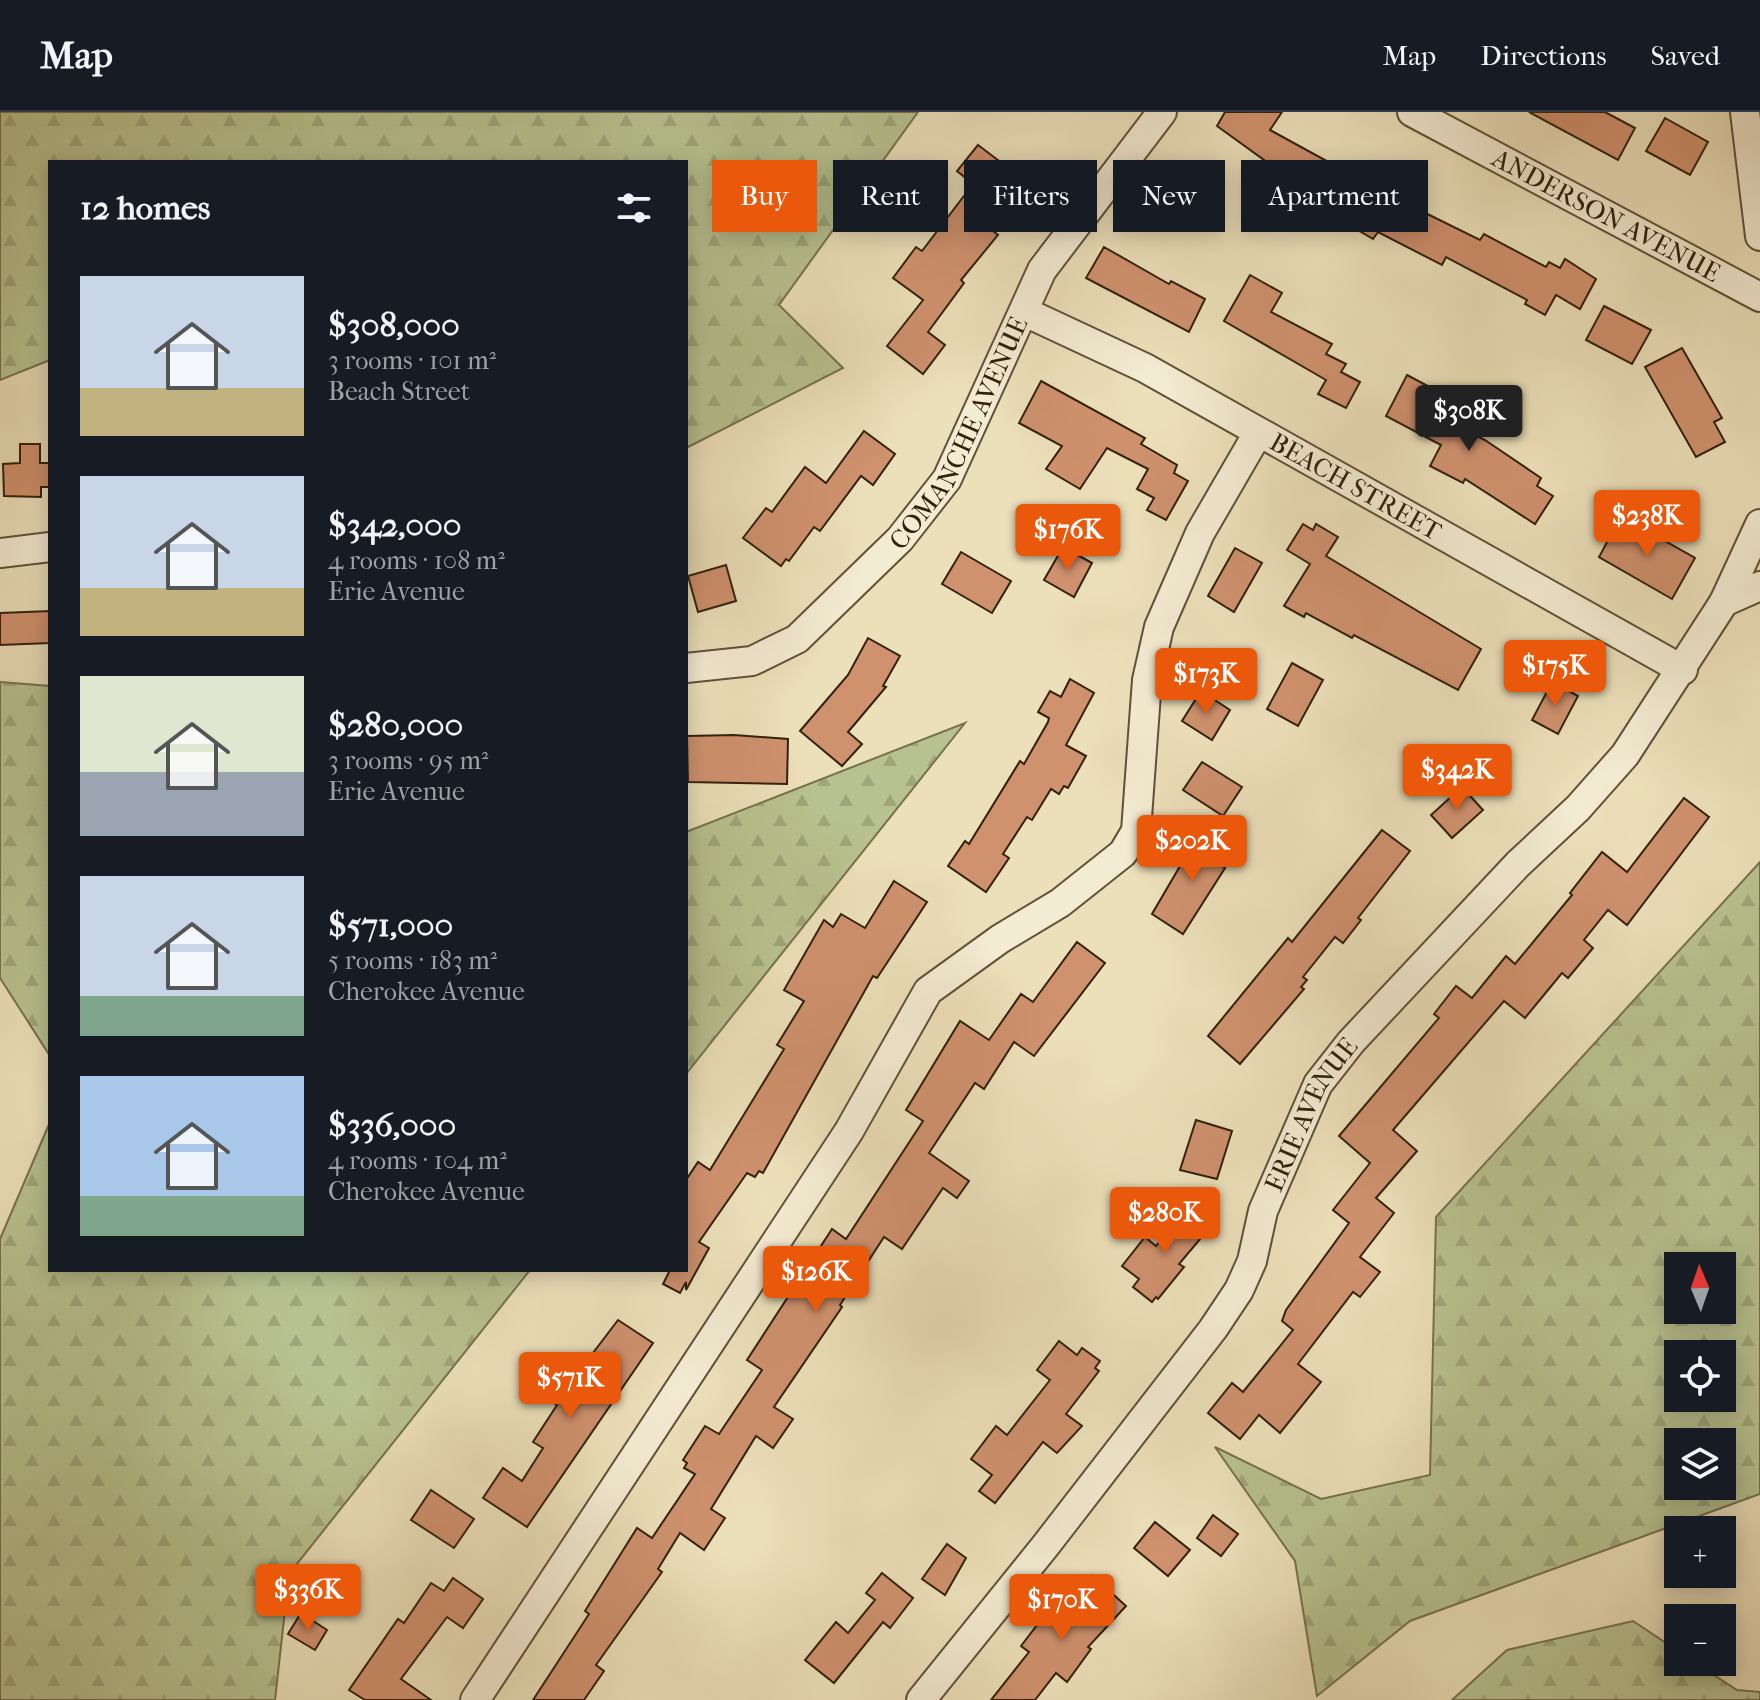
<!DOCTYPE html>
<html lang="en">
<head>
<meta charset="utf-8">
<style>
	body { margin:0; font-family:"IM FELL French Canon",serif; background:#242831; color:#f1f3f6; height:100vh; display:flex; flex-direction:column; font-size:30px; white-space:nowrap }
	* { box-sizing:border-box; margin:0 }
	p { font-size:26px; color:#9ea1a6 }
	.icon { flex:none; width:44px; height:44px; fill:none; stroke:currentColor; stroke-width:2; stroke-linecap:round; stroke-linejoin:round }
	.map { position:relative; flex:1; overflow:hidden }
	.drawer { position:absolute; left:48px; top:48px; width:640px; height:1112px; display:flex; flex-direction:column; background:#171b24; border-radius:0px; box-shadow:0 4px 20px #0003 }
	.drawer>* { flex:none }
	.hud { position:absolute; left:712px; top:48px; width:760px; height:72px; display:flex; gap:16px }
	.needle { width:52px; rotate:358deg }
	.fabs { position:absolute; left:1664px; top:1140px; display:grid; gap:16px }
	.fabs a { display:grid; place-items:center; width:72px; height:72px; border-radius:0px; background:#171b24; box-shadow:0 4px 20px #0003; font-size:40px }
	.price { position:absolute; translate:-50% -68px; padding:0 18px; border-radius:8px; background:#ea580c; color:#fff; font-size:26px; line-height:52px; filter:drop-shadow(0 2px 4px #0008) }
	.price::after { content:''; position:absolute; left:50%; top:48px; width:24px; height:18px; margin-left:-12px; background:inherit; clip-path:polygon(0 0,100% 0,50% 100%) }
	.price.active { background:#222; color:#fff }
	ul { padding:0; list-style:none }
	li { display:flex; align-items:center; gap:24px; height:200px; padding:0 32px }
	li span { display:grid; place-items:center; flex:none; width:224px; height:160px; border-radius:0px; color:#555 }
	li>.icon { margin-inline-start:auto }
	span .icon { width:96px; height:96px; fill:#fffc; stroke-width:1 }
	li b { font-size:34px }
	h2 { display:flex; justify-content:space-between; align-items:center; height:96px; padding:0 32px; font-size:34px }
	.pill { padding:0 28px; border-radius:0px; background:#171b24; box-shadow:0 4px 20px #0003; font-size:28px; line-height:72px }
	.pill.active { background:#ea580c; color:#fff }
	header { display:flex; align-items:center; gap:48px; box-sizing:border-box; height:112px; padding:0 40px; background:#171b24; border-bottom:2px solid #363941 }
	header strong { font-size:38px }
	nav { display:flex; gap:44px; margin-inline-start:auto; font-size:28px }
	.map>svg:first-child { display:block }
</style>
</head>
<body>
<header>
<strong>Map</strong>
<nav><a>Map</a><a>Directions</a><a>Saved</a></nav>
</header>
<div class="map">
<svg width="1760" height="1588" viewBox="0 0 1760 1588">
	<defs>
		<pattern id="forest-firs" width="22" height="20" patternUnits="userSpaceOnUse" patternTransform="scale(2)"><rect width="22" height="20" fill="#b8c290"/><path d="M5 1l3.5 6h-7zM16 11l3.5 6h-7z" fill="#9fa67b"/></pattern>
	</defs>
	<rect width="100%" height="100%" fill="#ece0ba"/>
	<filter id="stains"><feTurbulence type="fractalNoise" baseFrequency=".0025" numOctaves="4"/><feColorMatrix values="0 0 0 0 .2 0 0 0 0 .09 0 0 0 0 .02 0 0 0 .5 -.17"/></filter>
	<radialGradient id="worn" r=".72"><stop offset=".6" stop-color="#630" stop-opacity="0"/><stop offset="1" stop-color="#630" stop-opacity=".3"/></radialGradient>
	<!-- forest -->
	<g fill="url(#forest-firs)" stroke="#75724e" stroke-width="2" fill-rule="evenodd">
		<path d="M0,0h918l-139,193 64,63 -157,80v-286h-636v198l-50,20z"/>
		<path d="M0,570l50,4v370l-50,-78z"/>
		<path d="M965,611l-279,351v-242z"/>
		<path d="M1760,750v632l-350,127 -93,75 -22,-135 -80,-114 106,52 109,-24 6,-258zM1678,1154h44v44h-44zM1678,1242h44v44h-44zM1678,1330h44v44h-44z"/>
		<path d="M50,1010v148h480l-241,304 -14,126h-275v-461z"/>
		<path d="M1633,1509l45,30v11h16l43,28 23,2v8h-308l55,-50z"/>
	</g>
	<!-- building -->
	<g fill="#cf916e" stroke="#32210c" stroke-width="2">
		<path d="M1225,0h57l-12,18 82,45 6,-9 44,26 -5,7 83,41 4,-6 62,33 3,-5 11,6 5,-9 31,20 -16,30 -24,-14 -11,20 -20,-11 2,-4 -81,-43 -4,8 -64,-33 -5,7 -17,-10 9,-16 -44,-27 -8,14 -43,-24 5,-8 -58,-42z"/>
		<path d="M1529,0h76l30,16 -17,32z"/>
		<path d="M1665,6l43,24 -18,33 -44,-24z"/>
		<path d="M978,33l45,34 -36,47 11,9 -37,45 3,3 -36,49 17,13 -22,29 -36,-28 36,-46 -30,-22 23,-31 6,4 51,-67 -16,-13z"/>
		<path d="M1104,135l65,37 2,-3 34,18 -16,33 -103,-54z"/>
		<path d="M1250,163l32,18 -11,19 61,32 -6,10 20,10 -5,8 19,10 -14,26 -28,-14 8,-14 -102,-59z"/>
		<path d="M1604,194l47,24 -19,34 -46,-24z"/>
		<path d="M1682,236l40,70 -8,4 11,20 -29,15 -51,-90z"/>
		<path d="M1407,263l36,19 -10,20 52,26 56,38 -4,8 16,10 -18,28 -70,-45 -2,4 -33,-17 11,-21 -55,-29z"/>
		<path d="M1041,269l104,57 -4,6 36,21 -3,8 14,8 -22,39 -19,-10 7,-12 -17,-9 11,-20 -41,-21 -27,41 -34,-20 16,-23 -43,-23z"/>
		<path d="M864,319l31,23 -22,31 -12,-9 -41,55 -6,-4 -25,34 -3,-2 -5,7 -38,-28 23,-30 6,4 33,-45 21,16z"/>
		<path d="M20,332h20v19h10v24h-9v10l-37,-1 -1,-32 17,-1z"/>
		<path d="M1621,404l74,42 -23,41 -73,-42z"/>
		<path d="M1303,412l10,6 3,-6 22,13 -12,19 155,93 -23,41 -104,-55 -2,3 -46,-25 -2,4 -20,-11 26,-42 -23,-14z"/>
		<path d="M1063,435l29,16 -18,34 -30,-17z"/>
		<path d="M1235,436l27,15 -28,49 -26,-16z"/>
		<path d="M961,440l50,29 -19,32 -50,-29z"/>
		<path d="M726,453l10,36 -38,11 -10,-36z"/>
		<path d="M50,499v32l-50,2v-32z"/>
		<path d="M868,526l32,18 -17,30 3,1 -38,45 14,12 -20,22 -42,-35 48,-56z"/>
		<path d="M1292,551l31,17 -25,46 -31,-17z"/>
		<path d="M1070,567l24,14 -28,52 20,11 -18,32 -4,-2 -5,8 -8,-5 -19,31 -5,-3 -24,37 6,4 -23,34 -38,-26 17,-25 4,3 51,-83 4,3 24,-42 1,-4 -11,-6 12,-21 11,6z"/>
		<path d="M1552,570l26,14 -20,38 -26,-14z"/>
		<path d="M1201,579l29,19 -18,30 -30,-19z"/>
		<path d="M734,623l54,4 -1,45 -99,-2 -1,-46z"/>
		<path d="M1202,650l40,25 -19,29 -40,-26z"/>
		<path d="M1462,675l21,23 -31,28 -21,-23z"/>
		<path d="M1684,686l25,19 -82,108 -19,-15 -24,30 9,8 -25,30 -6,-5 -37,45 -21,-17 -111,129 24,21 -41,47 18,15 -34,44 20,15 -20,25 -7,-5 -55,72 23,18 -41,51 -21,-18 -19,24 -32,-26 24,-30 11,9 50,-62 -11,-9 4,-11 63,-87 -16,-13 37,-47 -31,-27 100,-118 -5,-4 22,-28 16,12 34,-42 9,8 57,-69 -2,-2 32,-41 25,20z"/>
		<path d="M1382,718l28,21 -52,67 3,2 -18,23 -8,-6 -32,40 4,3 -6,7 3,2 -64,75 -32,-28 80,-98 4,4z"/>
		<path d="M1200,720l30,18 -10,15 5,3 -42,66 -31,-20z"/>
		<path d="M894,769l33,21 -50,76 -4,-2 -110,197 -4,-2 -4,6 -8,-4 -48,69 10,6 -23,42v-8l-6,11 -17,-9 7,-14h16v-90l12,-18 12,8 74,-121 -7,-4 27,-44 -20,-11 40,-70 9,7 8,-13 24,14z"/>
		<path d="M1077,830l28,21 -71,93 -20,-14 -30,47 -9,-6 -46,70 40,28 -12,17 -14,-10 -41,61 -18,-12 -44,68 2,2 -68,100 19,12 -20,29 -17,-12 -45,73 14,9 -21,32 -24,-17 -22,36 4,3 -66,93 8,6 -20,29h-51l56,-86 -4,-3 52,-83 15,10 43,-64 -11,-6 3,-5 -4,-3 22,-34 14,8 43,-64 -15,-10 85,-131 14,10 77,-118 -17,-11 54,-89 29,19 32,-46 12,8z"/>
		<path d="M1196,1008l36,11 -15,48 -37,-9z"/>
		<path d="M1188,1094l23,20 -32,38 5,3 -26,32 -2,-2 -4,5 -19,-15 6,-8 -17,-13 23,-29 11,9z"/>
		<path d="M618,1208l35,23 -126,184 -44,-29 20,-30 19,13 21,-33 -10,-6 24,-37 -19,-12 20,-31 19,12z"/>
		<path d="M1059,1229l18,14 5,-7 18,13 -5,7 4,3 -33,43 16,12 -25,27 -14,-11 -48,61 -16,-12 13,-16 -21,-16 25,-33 11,9 43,-55 -13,-10z"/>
		<path d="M431,1378l43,29 -20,29 -43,-28z"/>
		<path d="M1213,1403l25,19 -17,22 -24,-18z"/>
		<path d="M1155,1410l35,28 -22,26 -34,-28z"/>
		<path d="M947,1432l19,14 -21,37 -23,-16z"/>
		<path d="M882,1461l31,25 -23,30 -7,-6 -49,61 -29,-23 31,-38 12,11 27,-33 -9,-7z"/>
		<path d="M1092,1463l34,31 -38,41 3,2 -24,33 -11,-9 -21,27h-44l38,-48 -8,-6 23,-30 6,5z"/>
		<path d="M453,1466l30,21 -20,29 -16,-11 -46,62 30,21h-66l-16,-10 49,-71 6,4 27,-40 13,8z"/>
		<path d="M301,1501l26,17 -12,20 -27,-16z"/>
	</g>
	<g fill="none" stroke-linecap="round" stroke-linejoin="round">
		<!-- street casing -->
		<g stroke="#605138" stroke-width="32">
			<g id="street">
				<path id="s1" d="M1412,0l348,185"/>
				<path d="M1745,0l15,124"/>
				<path id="s2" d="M1025,200l120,56 538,302"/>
				<path d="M0,441l50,-6"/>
				<path d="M1724,490l36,-16"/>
				<path id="s3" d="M686,556l66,-7 45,-22 103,-100 47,-60 95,-209 120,-158"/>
				<path d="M475,1588l374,-569 79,-140 72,-52 60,-36 63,-50 13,-22 11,-151 12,-53 41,-94 58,-100"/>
				<path id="s4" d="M921,1588l125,-155 167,-216 26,-39 13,-29 11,-50 55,-127 33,-42 167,-178 60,-56 47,-53 99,-153 36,-78"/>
			</g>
		</g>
		<!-- street -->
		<use href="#street" stroke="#f3ebd2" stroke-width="28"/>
	</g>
	<g text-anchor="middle" stroke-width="6" stroke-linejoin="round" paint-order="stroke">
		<!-- street labels -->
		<g font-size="26" fill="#32210c" stroke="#f3ebd2">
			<text dy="9" stroke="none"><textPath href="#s1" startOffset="220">ANDERSON AVENUE</textPath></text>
			<text dy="9" stroke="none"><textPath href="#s3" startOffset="382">COMANCHE AVENUE</textPath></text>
			<text dy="9" stroke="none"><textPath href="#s2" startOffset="374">BEACH STREET</textPath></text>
			<text dy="9" stroke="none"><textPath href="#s4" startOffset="710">ERIE AVENUE</textPath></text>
		</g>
	</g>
	<rect width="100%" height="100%" filter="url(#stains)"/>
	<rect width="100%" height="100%" fill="url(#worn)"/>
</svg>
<div class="fabs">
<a><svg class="needle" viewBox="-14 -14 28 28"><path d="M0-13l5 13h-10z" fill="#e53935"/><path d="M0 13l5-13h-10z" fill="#9ea1a6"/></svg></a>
<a><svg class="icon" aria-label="locate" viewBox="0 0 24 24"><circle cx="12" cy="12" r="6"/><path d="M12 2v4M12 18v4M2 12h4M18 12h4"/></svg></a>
<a><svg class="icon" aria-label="layers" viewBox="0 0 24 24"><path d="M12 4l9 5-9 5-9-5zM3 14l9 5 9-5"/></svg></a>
<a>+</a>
<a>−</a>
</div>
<b class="price active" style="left:1469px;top:341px">$308K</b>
<b class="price" style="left:1647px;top:446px">$238K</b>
<b class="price" style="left:1068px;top:460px">$176K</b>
<b class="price" style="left:1555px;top:596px">$175K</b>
<b class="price" style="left:1206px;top:604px">$173K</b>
<b class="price" style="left:1457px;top:700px">$342K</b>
<b class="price" style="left:1192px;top:771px">$202K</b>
<b class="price" style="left:1165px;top:1143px">$280K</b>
<b class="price" style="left:816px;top:1202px">$126K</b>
<b class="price" style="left:570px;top:1308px">$571K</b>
<b class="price" style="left:308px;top:1520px">$336K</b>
<b class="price" style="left:1062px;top:1530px">$170K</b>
<div class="hud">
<a class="pill active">Buy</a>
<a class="pill">Rent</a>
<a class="pill">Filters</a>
<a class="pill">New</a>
<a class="pill">Apartment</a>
</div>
<section class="drawer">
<h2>12 homes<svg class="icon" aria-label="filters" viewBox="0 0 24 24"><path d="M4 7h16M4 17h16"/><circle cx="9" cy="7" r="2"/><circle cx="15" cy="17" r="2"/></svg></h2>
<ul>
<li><span style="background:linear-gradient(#c9d6e8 70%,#c2b280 0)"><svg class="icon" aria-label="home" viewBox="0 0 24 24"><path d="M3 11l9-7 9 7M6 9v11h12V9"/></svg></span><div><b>$308,000</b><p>3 rooms · 101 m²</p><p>Beach Street</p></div></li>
<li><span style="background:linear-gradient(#c9d6e8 70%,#c2b280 0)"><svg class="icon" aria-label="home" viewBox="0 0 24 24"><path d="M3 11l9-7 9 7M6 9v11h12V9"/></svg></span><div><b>$342,000</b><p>4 rooms · 108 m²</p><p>Erie Avenue</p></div></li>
<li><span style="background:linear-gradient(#dfe7d0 60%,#9aa5b1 0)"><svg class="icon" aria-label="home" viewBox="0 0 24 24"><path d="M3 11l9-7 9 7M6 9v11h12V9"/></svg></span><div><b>$280,000</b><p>3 rooms · 95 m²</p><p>Erie Avenue</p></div></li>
<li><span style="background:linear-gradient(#c9d6e8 75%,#7fa58c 0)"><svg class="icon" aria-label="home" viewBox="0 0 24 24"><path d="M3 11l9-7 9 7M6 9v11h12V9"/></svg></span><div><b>$571,000</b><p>5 rooms · 183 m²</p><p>Cherokee Avenue</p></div></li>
<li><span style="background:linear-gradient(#a9c7e8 75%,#7fa58c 0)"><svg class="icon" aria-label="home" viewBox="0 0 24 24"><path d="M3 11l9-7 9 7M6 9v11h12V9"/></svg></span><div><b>$336,000</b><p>4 rooms · 104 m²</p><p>Cherokee Avenue</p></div></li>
</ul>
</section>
</div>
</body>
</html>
